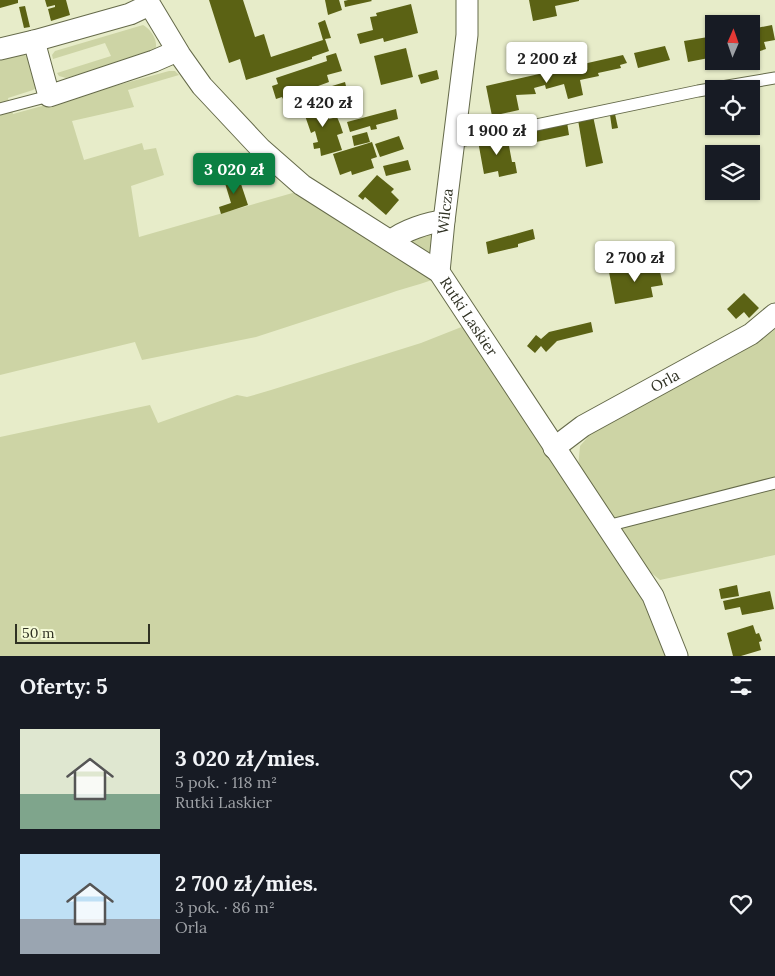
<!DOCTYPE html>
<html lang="pl">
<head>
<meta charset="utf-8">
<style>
	body { margin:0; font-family:Lora,serif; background:#20242c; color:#f1f3f6; height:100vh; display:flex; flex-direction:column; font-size:19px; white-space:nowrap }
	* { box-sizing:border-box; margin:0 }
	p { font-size:16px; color:#9ea1a6 }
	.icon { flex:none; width:28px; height:28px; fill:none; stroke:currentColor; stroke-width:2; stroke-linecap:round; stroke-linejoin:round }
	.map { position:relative; height:656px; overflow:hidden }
	.drawer { display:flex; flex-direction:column; background:#171b24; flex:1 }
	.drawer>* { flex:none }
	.needle { width:32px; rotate:2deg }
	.controls { position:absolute; left:705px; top:15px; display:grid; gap:10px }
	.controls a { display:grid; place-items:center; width:55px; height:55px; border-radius:0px; background:#171b24; box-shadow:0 1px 4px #0004; font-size:25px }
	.scale { position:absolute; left:15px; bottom:12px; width:135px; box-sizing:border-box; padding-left:5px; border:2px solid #2f3123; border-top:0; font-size:14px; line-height:18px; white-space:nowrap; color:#2f3123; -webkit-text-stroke:4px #f4fad6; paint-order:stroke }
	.price { position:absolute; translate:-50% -42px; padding:0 11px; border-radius:5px; background:#fff; color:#222; font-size:16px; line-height:32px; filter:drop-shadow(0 1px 2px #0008) }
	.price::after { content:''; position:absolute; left:50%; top:30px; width:15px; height:11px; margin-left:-8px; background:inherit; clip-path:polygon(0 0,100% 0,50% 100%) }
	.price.selected { background:#0b8043; color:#fff }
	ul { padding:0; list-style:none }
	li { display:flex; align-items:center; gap:15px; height:125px; padding:0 20px }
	li span { display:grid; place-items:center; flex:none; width:140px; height:100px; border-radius:0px; color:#555 }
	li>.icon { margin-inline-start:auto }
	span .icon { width:60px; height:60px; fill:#fffc; stroke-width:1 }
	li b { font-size:21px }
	h2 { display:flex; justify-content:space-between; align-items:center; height:60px; padding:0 20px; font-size:21px }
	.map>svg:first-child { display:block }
</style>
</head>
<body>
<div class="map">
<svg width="775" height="656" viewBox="0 0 775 656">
	<rect width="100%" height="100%" fill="#e7ecc9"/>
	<!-- green -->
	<g fill="#cdd4a5">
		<path d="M143,25c9,5 17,18 11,28l-88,25 -7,-2 -2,-3 54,-17 -6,-13 -52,16 -1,-4 3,-4z"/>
		<path d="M23,54l6,3 8,30 -4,3 -25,8 5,16 156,-43h6l4,4 -51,15 6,17 -62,14 12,39 58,-17 2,7 12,-2 8,27 -33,11 8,51 157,-45 120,76 16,12c-16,6 -32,9 -47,15l-129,42 -114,23 -7,-18 -135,33v-316z"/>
		<path d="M434,232l-2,28 -27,-18z"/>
		<path d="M464,326l163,241 42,89h-669v-219l150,-32 8,18 79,-28 10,2 24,-7 150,-47z"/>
		<path d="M775,329v226l-115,25 -21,-17 -61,-95 2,-22 15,-17 135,-76 42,-21z"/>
	</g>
	<!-- building -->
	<g fill="#5b6214">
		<path d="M0,0h18v3l-18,5z"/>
		<path d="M45,0h21l4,15 -19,6 -3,-12 7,-2v-2l-8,2z"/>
		<path d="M209,0h34l12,37 9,-3 7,23 52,-17 -5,-17 7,-3 6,18 -6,1 4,12 -17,6v2l-66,21 -6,-21 -11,4z"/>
		<path d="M325,0h14l3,10 -14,5z"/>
		<path d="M348,0h23l1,1 -27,6 -1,-6z"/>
		<path d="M529,0h50v1l-24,5 2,10 -24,5z"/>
		<path d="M411,4l7,29 -34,9 -1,-4 -23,6 -3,-10 16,-4 -3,-13 7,-1 -1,-3z"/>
		<path d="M25,6l5,21 -6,1 -5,-21z"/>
		<path d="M772,25l3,15 -11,2 2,7 -9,3 -2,-9 -4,1v-15z"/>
		<path d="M714,36v21l-26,5 -4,-21z"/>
		<path d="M665,46l5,14 -32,8 -4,-15z"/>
		<path d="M406,48l7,29 -32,8 -7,-29z"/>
		<path d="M336,53l6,18 -15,4 2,7 -46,17 -1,-2 -6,2 -4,-13 6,-2 -2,-6 51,-17 -1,-5z"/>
		<path d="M623,55l4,8 -7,2 1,3 -23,5 1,3 -19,4 3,15 -15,4 -4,-15 -18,5 -1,-4 -11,3 2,6 -20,1 3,15 -27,6 -6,-30z"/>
		<path d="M437,70l2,9 -18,5 -3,-9z"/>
		<path d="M345,82l2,8 -13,4 -2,-8z"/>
		<path d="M324,101l5,18 8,-2 3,7 3,9 -6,2 5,15 -21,6 -1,-8 -6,1 -1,-6 5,-1 -3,-11 -4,2 -9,-26z"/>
		<path d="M396,109l2,10 -22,6 1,4 -6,1 -1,-4 -20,6 -3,-10z"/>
		<path d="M615,114l3,14 -6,1 -2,-14z"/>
		<path d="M593,116l10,47 -17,4 -8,-47z"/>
		<path d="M567,122l2,13 -47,10 -2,-13z"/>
		<path d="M367,132l3,10 -16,4 -2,-10z"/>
		<path d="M507,135l5,27h3l2,11 -18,4 -1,-6 -14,3 -6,-33z"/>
		<path d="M399,136l5,13 -24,8 -5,-13z"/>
		<path d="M372,142l5,15 -6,2 3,9 -22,7 -1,-4 -11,4 -7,-21z"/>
		<path d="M408,160l3,10 -25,6 -3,-10z"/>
		<path d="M238,175l10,30 -27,9 -2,-7 12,-4 -7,-23z"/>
		<path d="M377,175l17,14 -3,3 8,8 -13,15 -21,-18 -2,3 -5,-4z"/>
		<path d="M533,229l2,10 -17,5v3l-30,7 -2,-12z"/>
		<path d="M658,263l5,22 -12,2 2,10 -38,7 -6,-32z"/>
		<path d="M744,293l15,15 -10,10 -5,-6 -8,7 -9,-10z"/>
		<path d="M591,322l2,10 -36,9 -11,11 -5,-6 -6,7 -8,-7 9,-11 5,4 8,-7z"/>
		<path d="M737,585l2,11 -18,3 -2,-10z"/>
		<path d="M770,591l4,18 -32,6 -2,-8 -15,3 -2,-9z"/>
		<path d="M753,625l3,9 3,-1 3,8 -3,1 2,8 -20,6h-8l-6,-23z"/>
	</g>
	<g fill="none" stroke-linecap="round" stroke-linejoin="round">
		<!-- lane casing -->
		<g stroke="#656a4a" stroke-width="13">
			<g id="lane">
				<path d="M0,109l49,-13"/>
				<path d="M453,138l12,2 233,-49 77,-13"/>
				<path d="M607,526l168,-43"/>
			</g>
		</g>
		<!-- street casing -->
		<g stroke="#656a4a" stroke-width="23">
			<g id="street">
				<path id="s1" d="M147,0l33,55 22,31 59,63 41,36 137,87 214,324 24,60"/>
				<path d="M34,41l15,55 105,-35 23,-10"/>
				<path d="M0,49l34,-8 96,-27 19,-9"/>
				<path d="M391,241c11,-10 38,-19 53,-20"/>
				<path id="s2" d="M439,272l5,-51 23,-186v-35"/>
				<path id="s3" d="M554,448l29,-22 168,-92 24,-20"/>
			</g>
		</g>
		<!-- lane -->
		<use href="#lane" stroke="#fff" stroke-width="11"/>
		<!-- street -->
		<use href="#street" stroke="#fff" stroke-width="21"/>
	</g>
	<g text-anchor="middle" stroke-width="5" stroke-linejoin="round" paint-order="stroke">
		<!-- street labels -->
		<g font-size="15" fill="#2f3123" stroke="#f4fad6">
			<text dy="5" stroke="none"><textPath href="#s2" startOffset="61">Wilcza</textPath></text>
			<text dy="5" stroke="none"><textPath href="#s1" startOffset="459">Rutki Laskier</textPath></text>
			<text dy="5" stroke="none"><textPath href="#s3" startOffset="130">Orla</textPath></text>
		</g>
	</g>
</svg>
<div class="controls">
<a><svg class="needle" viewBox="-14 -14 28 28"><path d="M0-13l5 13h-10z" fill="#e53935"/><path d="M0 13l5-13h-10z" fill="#9ea1a6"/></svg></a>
<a><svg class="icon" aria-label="locate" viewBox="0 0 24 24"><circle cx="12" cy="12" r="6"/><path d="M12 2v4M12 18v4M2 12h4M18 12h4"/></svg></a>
<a><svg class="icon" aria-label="layers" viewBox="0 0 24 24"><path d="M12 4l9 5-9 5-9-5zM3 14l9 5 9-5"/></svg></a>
</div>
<div class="scale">50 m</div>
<b class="price" style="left:547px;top:84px">2 200 zł</b>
<b class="price" style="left:323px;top:128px">2 420 zł</b>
<b class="price" style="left:497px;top:156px">1 900 zł</b>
<b class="price selected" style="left:234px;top:195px">3 020 zł</b>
<b class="price" style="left:635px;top:283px">2 700 zł</b>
</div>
<section class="drawer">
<h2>Oferty: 5<svg class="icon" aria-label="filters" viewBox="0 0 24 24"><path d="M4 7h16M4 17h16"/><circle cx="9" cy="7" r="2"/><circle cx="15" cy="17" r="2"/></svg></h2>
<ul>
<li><span style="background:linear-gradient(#dfe7d0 65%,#7fa58c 0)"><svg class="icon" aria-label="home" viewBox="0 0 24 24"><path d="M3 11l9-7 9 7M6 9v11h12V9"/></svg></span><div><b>3 020 zł/mies.</b><p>5 pok. · 118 m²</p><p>Rutki Laskier</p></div><svg class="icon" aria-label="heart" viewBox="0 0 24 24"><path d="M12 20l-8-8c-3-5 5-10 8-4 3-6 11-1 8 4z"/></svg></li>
<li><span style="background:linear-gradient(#bfe0f5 65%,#9aa5b1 0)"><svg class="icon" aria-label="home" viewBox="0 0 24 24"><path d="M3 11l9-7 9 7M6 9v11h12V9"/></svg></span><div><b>2 700 zł/mies.</b><p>3 pok. · 86 m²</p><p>Orla</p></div><svg class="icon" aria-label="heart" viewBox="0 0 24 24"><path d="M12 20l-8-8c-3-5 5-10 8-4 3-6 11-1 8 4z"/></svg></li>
</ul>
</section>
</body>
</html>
